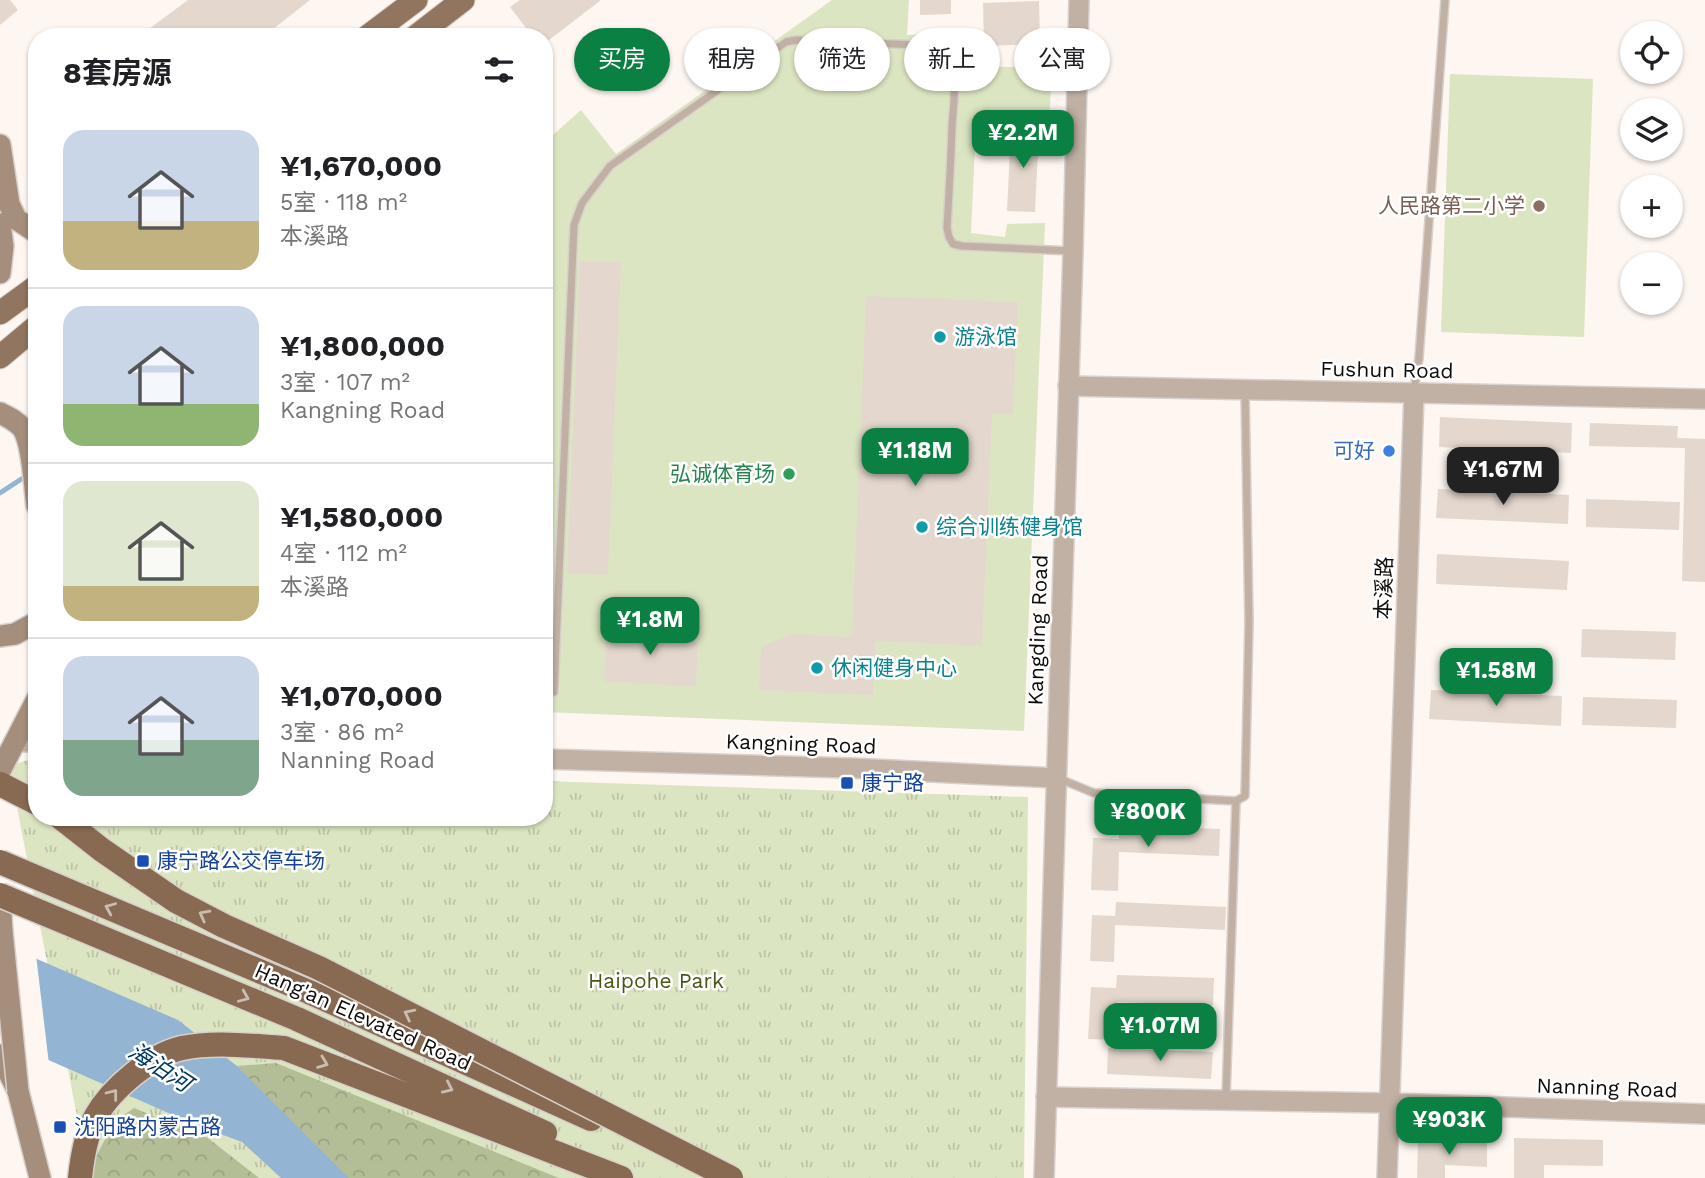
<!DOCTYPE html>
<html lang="zh">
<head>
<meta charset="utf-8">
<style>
	body { margin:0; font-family:"Work Sans","Noto Sans SC",sans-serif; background:#f6f6f6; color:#202124; height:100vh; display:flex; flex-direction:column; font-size:26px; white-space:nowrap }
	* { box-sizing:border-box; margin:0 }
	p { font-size:23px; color:#757577 }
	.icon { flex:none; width:38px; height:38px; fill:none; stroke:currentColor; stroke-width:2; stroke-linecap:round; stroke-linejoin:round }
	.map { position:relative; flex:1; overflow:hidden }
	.panel { position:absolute; left:28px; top:28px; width:525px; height:798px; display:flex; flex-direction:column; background:#fff; border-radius:28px; box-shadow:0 2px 5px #0004 }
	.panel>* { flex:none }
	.top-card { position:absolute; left:574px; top:28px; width:665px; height:63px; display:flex; gap:14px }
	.controls { position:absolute; left:1620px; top:21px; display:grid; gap:14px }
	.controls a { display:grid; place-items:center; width:63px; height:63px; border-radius:50%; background:#fff; box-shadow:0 2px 5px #0004; font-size:35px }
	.price { position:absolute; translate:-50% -60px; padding:0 16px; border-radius:14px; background:#0b8043; color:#fff; font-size:23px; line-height:46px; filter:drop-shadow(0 2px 4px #0008) }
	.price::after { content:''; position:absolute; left:50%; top:42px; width:21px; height:16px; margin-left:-10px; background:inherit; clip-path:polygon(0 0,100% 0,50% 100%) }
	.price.active { background:#222; color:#fff }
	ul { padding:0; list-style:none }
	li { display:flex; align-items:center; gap:21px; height:175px; padding:0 35px }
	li+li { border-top:2px solid #e0e0e0 }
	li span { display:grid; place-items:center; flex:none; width:196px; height:140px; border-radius:21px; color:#555 }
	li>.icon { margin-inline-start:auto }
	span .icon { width:84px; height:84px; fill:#fffc; stroke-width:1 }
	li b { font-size:30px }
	h2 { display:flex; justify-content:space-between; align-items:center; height:84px; padding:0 35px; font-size:30px }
	.tag { padding:0 24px; border-radius:32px; background:#fff; box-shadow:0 2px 5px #0004; font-size:24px; line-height:63px }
	.tag.active { background:#0b8043; color:#fff }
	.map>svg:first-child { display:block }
</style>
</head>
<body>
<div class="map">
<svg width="1705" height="1178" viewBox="0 0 1705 1178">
	<defs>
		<pattern id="grass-tufts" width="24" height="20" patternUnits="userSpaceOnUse" patternTransform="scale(1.75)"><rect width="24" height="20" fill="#dce5c2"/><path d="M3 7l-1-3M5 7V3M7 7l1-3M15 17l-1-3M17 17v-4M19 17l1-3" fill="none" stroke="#bcc3a5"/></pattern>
		<pattern id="forest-crowns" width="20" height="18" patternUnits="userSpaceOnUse" patternTransform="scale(1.75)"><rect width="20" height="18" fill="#b4be96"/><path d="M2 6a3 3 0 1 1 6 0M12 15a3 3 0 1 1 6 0" fill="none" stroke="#9aa280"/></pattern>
	</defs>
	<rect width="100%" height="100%" fill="#fef6f0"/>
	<!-- grass -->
	<path fill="url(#grass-tufts)" d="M37,757v60h507v-36l484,16 -4,381h-935l-80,-412z"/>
	<!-- forest -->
	<g fill="url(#forest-crowns)">
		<path d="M276,1063l283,115h-217l-105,-112z"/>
		<path d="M134,1108l74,30 51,40h-168l4,-20 20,-37z"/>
	</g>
	<!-- pitch -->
	<g fill="#dce5c2">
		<path d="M832,0h77l-2,35 63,-3v34l82,2 -3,57 -73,-1 -5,109 34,4 2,-13 38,-1 -21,508 -480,-19v-569l37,-33 35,44z"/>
		<path d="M1450,74l143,5 -9,258 -143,-5z"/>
	</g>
	<!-- water -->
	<path fill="#93b4d2" d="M0,943l178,77 59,46 112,112h-68l-39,-36 -51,-19 -147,-65z"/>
	<!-- pier -->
	<path fill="#fef6f0" d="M0,939l36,16 13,109 -49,-15z"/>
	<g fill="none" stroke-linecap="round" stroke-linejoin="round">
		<!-- stream -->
		<path stroke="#93b4d2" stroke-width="5" d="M0,493l26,-17"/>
	</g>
	<!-- building -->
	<g fill="#e4d8ce">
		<path d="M0,0h10l8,10 -18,15z"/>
		<path d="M188,0h122l-47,37h-125z"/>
		<path d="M520,0h81l-57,44v-7h-11l-23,-30z"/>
		<path d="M920,0h31v14l-31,1z"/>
		<path d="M1039,1l1,43 -56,2 -1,-43z"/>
		<path d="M1011,129l28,1 -4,82 -28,-1z"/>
		<path d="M580,261l41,1 -13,313 -41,-2z"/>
		<path d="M866,296l152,6 -5,112 -21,-1 -10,233 -107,-5 -2,54 -114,-5 2,-43 30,-13 61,3z"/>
		<path d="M1440,417l132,6 -1,30 -132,-6z"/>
		<path d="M1590,423l88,3 -1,12 28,1v143l-23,-1 3,-133 -96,-2z"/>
		<path d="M1438,489l131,6 -1,29 -132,-6z"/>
		<path d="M1586,499l94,3 -1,28 -93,-3z"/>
		<path d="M1437,554l132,7 -2,29 -131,-6z"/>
		<path d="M607,625l62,3 29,15 -2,43 -92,-4z"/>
		<path d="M1582,629l94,3 -1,28 -94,-3z"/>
		<path d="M1431,690l131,6 -1,30 -132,-7z"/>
		<path d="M1583,697l94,3 -1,28 -94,-3z"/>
		<path d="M1119,825l101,4 -1,27 -100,-4 -1,39 -27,-1 2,-52 26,1z"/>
		<path d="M1116,902l110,5 -1,23 -110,-5 -1,37 -24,-1 2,-46 23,1z"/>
		<path d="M1117,975l97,3 -1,27 -96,-3 -1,38 -28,-1 3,-52 25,1z"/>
		<path d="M1108,1048l105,4 -2,27 -104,-5z"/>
		<path d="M1514,1138l89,2v26l-59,-1v13h-30z"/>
		<path d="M1418,1140l69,2v25l-42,-2v13h-28z"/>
	</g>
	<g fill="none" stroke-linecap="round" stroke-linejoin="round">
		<!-- service casing -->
		<g stroke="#d8d0cb" stroke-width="10">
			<g id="service">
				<path d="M1414,390l5,-32 26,-358"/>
				<path d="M554,692l20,-467 8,-22 28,-37 176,-124 10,-2 124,5c14,5 26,12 31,27 6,16 2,37 1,54 -1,34 -3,68 -5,102l2,9 4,7 9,2 110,5"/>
				<path d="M1060,779l34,14 142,8 -10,296"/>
				<path d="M1236,801l9,-5 4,-174 -4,-231"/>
			</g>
		</g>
		<!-- tertiary casing -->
		<g stroke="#d8d0cb" stroke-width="22">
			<g id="tertiary">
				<path d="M1068,386l637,13"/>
				<path d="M14,742h23"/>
				<path d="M544,759l306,9 206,10"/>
				<path d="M1046,1097l343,6 316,11"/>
				<path d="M1044,1178l29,-927 6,-251"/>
				<path d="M1387,1178l27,-785"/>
			</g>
		</g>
		<!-- secondary casing -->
		<g stroke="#d8d0cb" stroke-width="24">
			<g id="secondary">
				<path d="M0,145l9,59 7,15 21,14"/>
				<path d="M0,224l3,22 -3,27"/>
				<path d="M0,413c8,4 17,8 23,16 10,16 11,57 14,77"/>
				<path d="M0,636l15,-2 22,-12"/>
				<path d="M0,771l37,-72"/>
				<path d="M0,898l2,33 -2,5"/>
				<path d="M0,1055l18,36 22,87"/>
			</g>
		</g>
		<!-- primary casing -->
		<g stroke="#d8d0cb" stroke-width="25">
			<g id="primary">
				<path d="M367,37l49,-37"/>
				<path d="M415,37l48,-37"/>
				<path d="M0,313l37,-27"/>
				<path d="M0,357l37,-31"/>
			</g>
		</g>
		<!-- trunk casing -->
		<g stroke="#d8d0cb" stroke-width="27">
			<g id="trunk">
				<path d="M0,784l37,19"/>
				<path d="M309,992l282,127"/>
				<path d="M297,1019l248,114"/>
				<path d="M80,1178c2,-20 6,-44 16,-62 15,-27 55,-61 86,-68 33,-7 68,-2 102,0l337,130"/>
			</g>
		</g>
		<!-- service -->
		<use href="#service" stroke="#c1b0a4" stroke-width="7"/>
		<!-- tertiary -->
		<use href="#tertiary" stroke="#c1b0a4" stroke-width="19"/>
		<!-- secondary -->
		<use href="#secondary" stroke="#a58e7c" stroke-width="21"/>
		<!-- primary -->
		<use href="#primary" stroke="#91755f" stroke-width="23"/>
		<!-- trunk -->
		<use href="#trunk" stroke="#886a52" stroke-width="24"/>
		<!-- secondary-bridge casing -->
		<g stroke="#d8d0cb" stroke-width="24" stroke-linecap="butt">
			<path id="secondary-bridge" d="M2,931l16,160"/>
		</g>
		<!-- trunk-bridge casing -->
		<g stroke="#d8d0cb" stroke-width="27" stroke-linecap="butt">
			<g id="trunk-bridge">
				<path d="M60,817l42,33 74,51 48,25 95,42 412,210"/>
				<path d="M0,862l309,130"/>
				<path d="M0,895l297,124"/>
			</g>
		</g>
		<!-- secondary-bridge -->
		<use href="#secondary-bridge" stroke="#a58e7c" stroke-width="21"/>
		<!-- trunk-bridge -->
		<use href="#trunk-bridge" stroke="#886a52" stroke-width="24"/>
	</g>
	<!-- one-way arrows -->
	<defs><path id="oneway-chevron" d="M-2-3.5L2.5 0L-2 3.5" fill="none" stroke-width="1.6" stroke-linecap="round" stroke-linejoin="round" transform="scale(1.75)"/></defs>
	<g stroke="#c9bcb1">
		<use href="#oneway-chevron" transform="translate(110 908) rotate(-157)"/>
		<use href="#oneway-chevron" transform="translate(204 915) rotate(-152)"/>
		<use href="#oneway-chevron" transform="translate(244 997) rotate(23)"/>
		<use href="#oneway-chevron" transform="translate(409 1014) rotate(-153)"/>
		<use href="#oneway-chevron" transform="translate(323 1063) rotate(21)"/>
		<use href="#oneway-chevron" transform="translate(448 1088) rotate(25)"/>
		<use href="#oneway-chevron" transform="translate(113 1094) rotate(-52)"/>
	</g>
	<!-- markers -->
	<circle fill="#8d6e63" stroke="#fff" stroke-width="2.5" cx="1539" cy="206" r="7"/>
	<g fill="#0f9aa8" stroke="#fff" stroke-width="2.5">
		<circle cx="940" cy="337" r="7"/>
		<circle cx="922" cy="527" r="7"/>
		<circle cx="817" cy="668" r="7"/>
	</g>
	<circle fill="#3f7fe0" stroke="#fff" stroke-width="2.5" cx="1389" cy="451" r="7"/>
	<circle fill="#2e9e5b" stroke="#fff" stroke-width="2.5" cx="789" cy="474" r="7"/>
	<g fill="#1a4fb4" stroke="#fff" stroke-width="2.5">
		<rect x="840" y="776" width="14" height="14" rx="3.5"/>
		<rect x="136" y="854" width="14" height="14" rx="3.5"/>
		<rect x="53" y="1120" width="14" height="14" rx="3.5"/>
	</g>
	<g text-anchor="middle" stroke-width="5" stroke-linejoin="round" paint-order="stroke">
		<!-- education labels -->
		<g font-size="21" fill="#785e54" stroke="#fff" text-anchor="end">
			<text x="1525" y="213">人民路第二小学</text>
		</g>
		<!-- culture labels -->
		<g font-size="21" fill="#0d838f" stroke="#fff" text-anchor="start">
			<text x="954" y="344">游泳馆</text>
			<text x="936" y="534">综合训练健身馆</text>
			<text x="831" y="675">休闲健身中心</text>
		</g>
		<!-- street labels -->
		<g font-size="21" fill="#0f0b08" stroke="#fff">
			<text transform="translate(1387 370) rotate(1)" y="7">Fushun Road</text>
			<text transform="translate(1384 588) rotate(-88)" y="7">本溪路</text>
			<text transform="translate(1038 630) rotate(-88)" y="7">Kangding Road</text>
			<text transform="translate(801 744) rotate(2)" y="7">Kangning Road</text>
			<text transform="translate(363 1017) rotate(24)" y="7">Hang'an Elevated Road</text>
			<text transform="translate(1607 1088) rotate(2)" y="7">Nanning Road</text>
		</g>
		<!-- shop labels -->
		<g font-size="21" fill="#366cbe" stroke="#fff" text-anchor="end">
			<text x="1375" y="458">可好</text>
		</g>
		<!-- leisure labels -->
		<g font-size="21" fill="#27864d" stroke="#fff" text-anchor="end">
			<text x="775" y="481">弘诚体育场</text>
		</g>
		<!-- transit labels -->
		<g font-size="21" fill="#164399" stroke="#fff" text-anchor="start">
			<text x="861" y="790">康宁路</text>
			<text x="157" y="868">康宁路公交停车场</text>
			<text x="74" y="1134">沈阳路内蒙古路</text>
		</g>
		<!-- park labels -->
		<g font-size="21" fill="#4a5617" stroke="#fff">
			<text x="656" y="988">Haipohe Park</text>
		</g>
		<!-- water labels -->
		<g font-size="23" font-style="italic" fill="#013960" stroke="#fff">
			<text transform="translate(160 1067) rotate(33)" y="8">海泊河</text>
		</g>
	</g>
</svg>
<div class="controls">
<a><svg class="icon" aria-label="locate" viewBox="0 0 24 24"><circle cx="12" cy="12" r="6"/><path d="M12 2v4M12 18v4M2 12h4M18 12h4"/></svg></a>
<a><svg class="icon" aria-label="layers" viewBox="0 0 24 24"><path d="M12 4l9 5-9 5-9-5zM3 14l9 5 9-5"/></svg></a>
<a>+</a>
<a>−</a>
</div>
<b class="price" style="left:1023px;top:170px">¥2.2M</b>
<b class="price" style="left:915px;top:488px">¥1.18M</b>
<b class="price active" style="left:1503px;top:507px">¥1.67M</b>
<b class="price" style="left:650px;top:657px">¥1.8M</b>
<b class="price" style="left:1496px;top:708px">¥1.58M</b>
<b class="price" style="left:1148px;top:849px">¥800K</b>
<b class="price" style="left:1160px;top:1063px">¥1.07M</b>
<b class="price" style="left:1449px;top:1157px">¥903K</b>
<div class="top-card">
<a class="tag active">买房</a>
<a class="tag">租房</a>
<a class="tag">筛选</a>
<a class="tag">新上</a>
<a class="tag">公寓</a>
</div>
<section class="panel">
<h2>8套房源<svg class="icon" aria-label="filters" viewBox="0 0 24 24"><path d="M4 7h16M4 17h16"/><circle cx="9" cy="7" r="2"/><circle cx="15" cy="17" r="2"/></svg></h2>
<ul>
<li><span style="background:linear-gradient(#c9d6e8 65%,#c2b280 0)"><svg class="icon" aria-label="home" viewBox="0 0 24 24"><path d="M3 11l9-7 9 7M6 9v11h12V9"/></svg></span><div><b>¥1,670,000</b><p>5室 · 118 m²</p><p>本溪路</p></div></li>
<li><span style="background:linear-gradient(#c9d6e8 70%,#8fb573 0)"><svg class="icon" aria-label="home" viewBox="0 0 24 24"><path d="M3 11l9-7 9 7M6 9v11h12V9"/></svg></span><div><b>¥1,800,000</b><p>3室 · 107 m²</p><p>Kangning Road</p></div></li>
<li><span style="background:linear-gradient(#dfe7d0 75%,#c2b280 0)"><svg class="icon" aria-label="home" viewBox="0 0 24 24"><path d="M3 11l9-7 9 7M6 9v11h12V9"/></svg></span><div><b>¥1,580,000</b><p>4室 · 112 m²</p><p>本溪路</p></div></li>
<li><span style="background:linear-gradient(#c9d6e8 60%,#7fa58c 0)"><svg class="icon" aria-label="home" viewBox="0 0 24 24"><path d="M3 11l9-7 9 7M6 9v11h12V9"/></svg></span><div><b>¥1,070,000</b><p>3室 · 86 m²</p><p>Nanning Road</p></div></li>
</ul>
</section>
</div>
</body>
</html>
